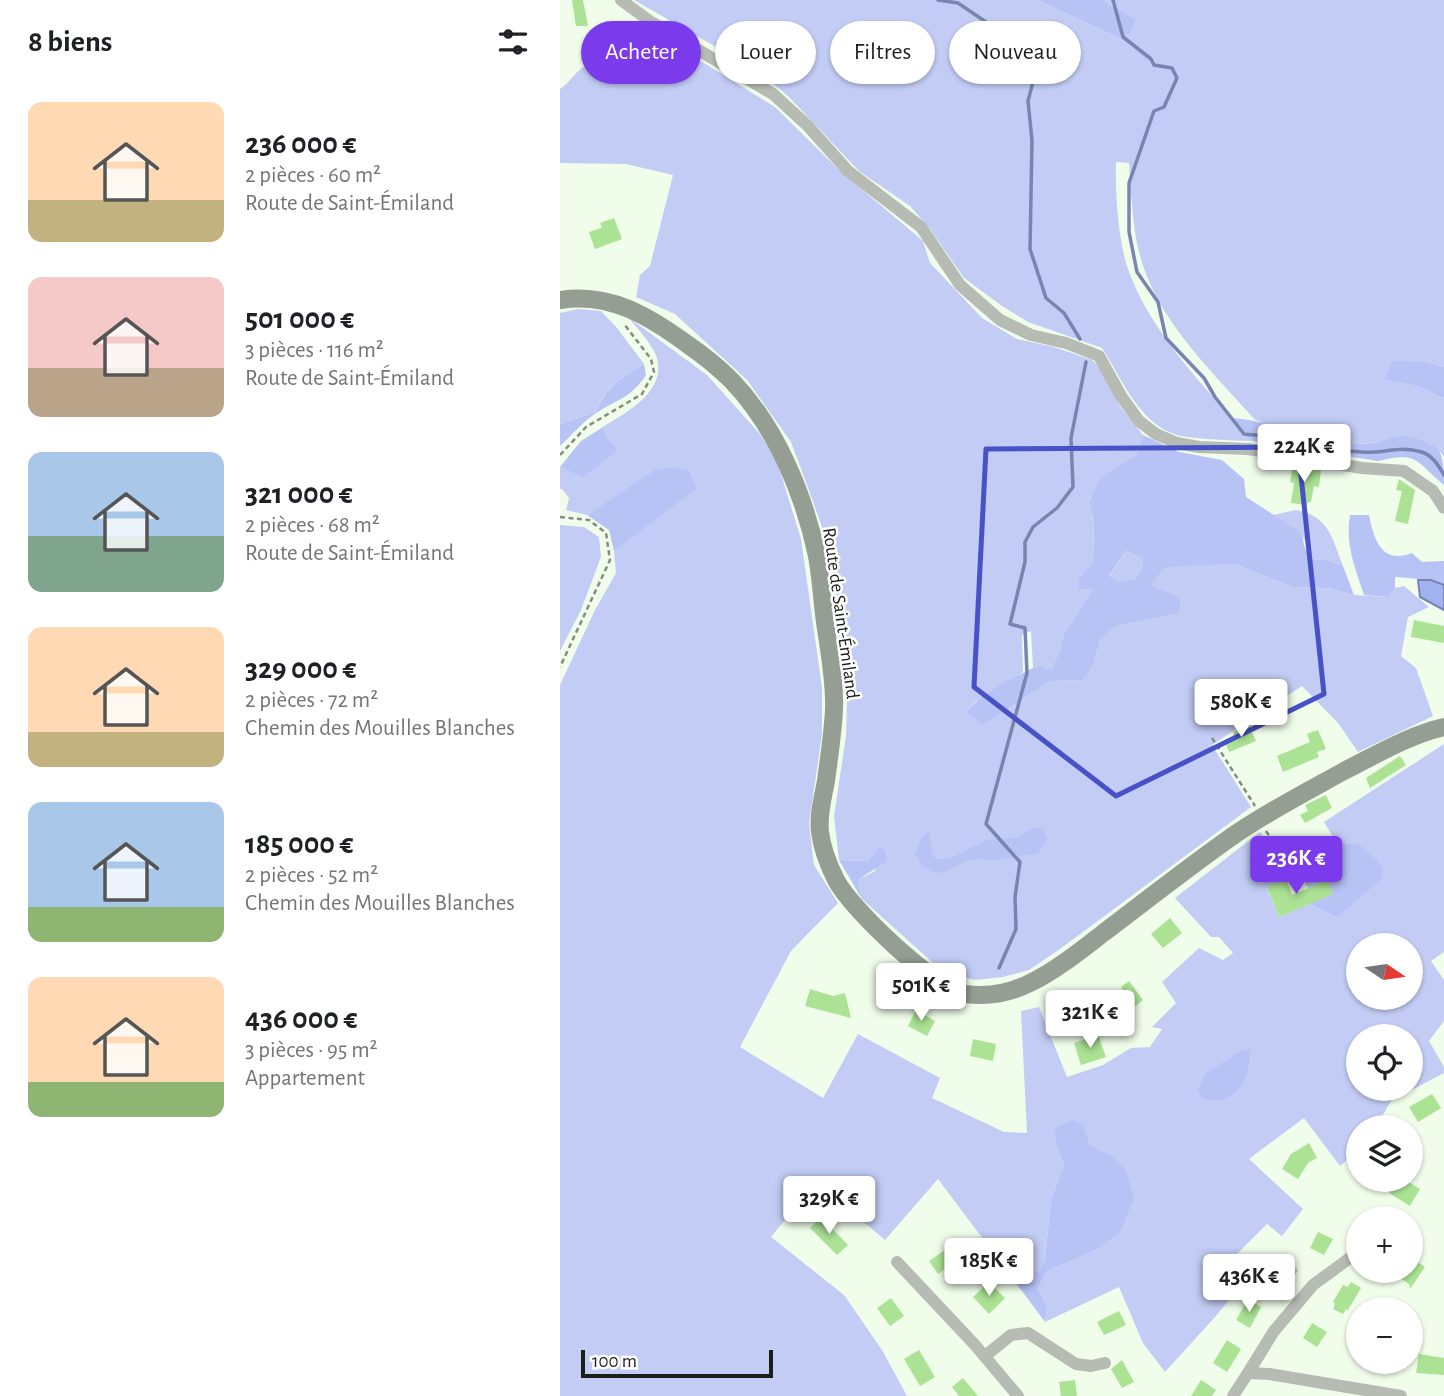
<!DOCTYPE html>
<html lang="fr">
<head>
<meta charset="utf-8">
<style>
	body { margin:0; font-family:"Alegreya Sans",sans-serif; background:#f2f2f2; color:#202124; height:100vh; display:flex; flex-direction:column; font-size:26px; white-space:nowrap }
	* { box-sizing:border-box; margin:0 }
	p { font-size:23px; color:#757577 }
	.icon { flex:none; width:38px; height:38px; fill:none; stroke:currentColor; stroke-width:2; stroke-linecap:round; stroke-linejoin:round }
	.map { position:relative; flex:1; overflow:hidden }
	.sheet { display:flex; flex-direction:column; background:#fff; width:560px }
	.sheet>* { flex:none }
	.top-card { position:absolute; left:21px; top:21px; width:665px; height:63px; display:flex; gap:14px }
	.needle { width:46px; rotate:103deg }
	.buttons { position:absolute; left:786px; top:933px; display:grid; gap:14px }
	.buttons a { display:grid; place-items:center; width:77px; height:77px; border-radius:50%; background:#fff; box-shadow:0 2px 5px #0004; font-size:35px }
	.scale { position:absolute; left:21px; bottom:18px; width:192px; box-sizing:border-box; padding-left:7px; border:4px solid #1a1f19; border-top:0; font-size:19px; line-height:24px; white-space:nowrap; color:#1a1f19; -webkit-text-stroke:5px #fff; paint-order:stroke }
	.price { position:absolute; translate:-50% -60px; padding:0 16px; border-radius:7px; background:#fff; color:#222; font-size:23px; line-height:46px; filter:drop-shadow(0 2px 4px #0008) }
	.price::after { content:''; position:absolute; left:50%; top:42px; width:21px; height:16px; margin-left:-10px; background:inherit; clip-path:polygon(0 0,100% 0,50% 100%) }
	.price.selected { background:#7c3aed; color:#fff }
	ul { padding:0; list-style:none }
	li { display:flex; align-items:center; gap:21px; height:175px; padding:0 28px }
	li span { display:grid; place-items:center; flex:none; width:196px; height:140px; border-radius:14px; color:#555 }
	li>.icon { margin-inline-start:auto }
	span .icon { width:84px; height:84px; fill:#fffc; stroke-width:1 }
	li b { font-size:30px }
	h2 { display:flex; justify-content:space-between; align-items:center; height:84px; padding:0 28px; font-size:30px }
	.chip { padding:0 24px; border-radius:32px; background:#fff; box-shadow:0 2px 5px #0004; font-size:24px; line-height:63px }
	.chip.selected { background:#7c3aed; color:#fff }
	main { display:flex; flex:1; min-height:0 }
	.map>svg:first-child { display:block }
</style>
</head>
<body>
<main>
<section class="sheet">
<h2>8 biens<svg class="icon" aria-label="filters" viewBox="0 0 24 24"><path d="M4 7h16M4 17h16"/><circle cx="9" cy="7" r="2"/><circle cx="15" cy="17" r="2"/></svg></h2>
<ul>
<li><span style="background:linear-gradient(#ffd9b3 70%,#c2b280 0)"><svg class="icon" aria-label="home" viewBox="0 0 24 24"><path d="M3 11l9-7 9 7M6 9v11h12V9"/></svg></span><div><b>236 000 €</b><p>2 pièces · 60 m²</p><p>Route de Saint-Émiland</p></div></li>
<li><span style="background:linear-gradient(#f6c9c9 65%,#b9a48a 0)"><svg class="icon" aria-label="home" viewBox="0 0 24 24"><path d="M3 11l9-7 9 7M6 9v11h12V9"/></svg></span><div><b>501 000 €</b><p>3 pièces · 116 m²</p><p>Route de Saint-Émiland</p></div></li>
<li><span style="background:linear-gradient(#a9c7e8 60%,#7fa58c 0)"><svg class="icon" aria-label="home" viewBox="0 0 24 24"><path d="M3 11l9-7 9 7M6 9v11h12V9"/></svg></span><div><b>321 000 €</b><p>2 pièces · 68 m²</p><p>Route de Saint-Émiland</p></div></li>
<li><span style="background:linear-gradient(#ffd9b3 75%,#c2b280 0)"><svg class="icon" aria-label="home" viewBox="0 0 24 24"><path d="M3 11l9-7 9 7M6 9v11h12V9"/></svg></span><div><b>329 000 €</b><p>2 pièces · 72 m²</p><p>Chemin des Mouilles Blanches</p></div></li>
<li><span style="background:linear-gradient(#a9c7e8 75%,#8fb573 0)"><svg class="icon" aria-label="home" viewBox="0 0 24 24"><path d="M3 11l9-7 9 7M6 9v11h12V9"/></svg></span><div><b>185 000 €</b><p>2 pièces · 52 m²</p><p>Chemin des Mouilles Blanches</p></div></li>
<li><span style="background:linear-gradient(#ffd9b3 75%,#8fb573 0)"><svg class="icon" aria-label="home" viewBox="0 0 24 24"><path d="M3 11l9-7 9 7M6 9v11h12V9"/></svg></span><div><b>436 000 €</b><p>3 pièces · 95 m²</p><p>Appartement</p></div></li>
</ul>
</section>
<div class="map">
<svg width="884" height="1396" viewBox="0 0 884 1396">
	<rect width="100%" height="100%" fill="#f0fdea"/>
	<!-- green -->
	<g fill="#c2ccf5" fill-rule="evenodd">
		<path d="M74,0h403l80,37 -2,-30 -12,-7h341v367l-18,-5 -40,17 34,8 24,12v58l-6,-8 -35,-13 -32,7h-27l-30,-6 -47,-12 -13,-6c-39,-45 -86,-88 -108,-145 -14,-35 -14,-74 -17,-111l-13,-1c-1,30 2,72 10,101 21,67 81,127 127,178 -22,-1 -44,-1 -66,-4 -45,-6 -63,-55 -85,-89l-74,-26 -26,-16 -38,-28 -34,-49 -20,-23 -51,-35 -70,-74 -31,-26z"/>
		<path d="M86,27l129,80 65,64 83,70 7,22 52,55 35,21 37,8 38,13 8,8 20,38 23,29 -7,20 -23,14 -13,12 -11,19c6,21 4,40 6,62l-16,17 1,10h13l-29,45 -5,19 -8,18 -12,-6 -6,3 -2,-37 -9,4 1,37 -49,31 -8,9 17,13 68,-44 32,-1 10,-14 7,-25 16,-15 62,-12v-17l-29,-12 16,-19 70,-2 58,23 35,1 26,7 33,2 8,-9 9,-2 25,21 -21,10 -7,39 15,12 17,48 -75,36 -20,-29 -36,-37 -90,59 39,62 -191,142 -31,21 -26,7 -28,3 -33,-9 -80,-72 -4,-19 17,-9 4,-23 -11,13 -29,-1 -5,-44 12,-80 1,-37 -19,-155 -21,-59 -16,-43 -44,-62 -72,-66 -39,-17 4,-22 10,-9 23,-91 -47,-11 -66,-1v-74c12,-8 17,-21 31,-26 16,-7 35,-6 51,-13z"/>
		<path d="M18,309l23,2 16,17 27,36c-22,13 -40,23 -48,48l-36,12v-111z"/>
		<path d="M68,317l79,58 53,59 17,27 24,78 21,149v46l-13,90 5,41 24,38 -47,48 -51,96 83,51 35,-64 82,44 -8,20 72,34 23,1 -6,-122 18,-4 28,70 36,-12 28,-17 19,-1 12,-18 -10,-2 24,-24 -14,-21 37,-34 24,12 10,-7 -14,-16h-8l-36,-39 85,-66 18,26 8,21 -19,9 12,29 30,-13 28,14 44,-40 -25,-36 -18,3 -14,-23 120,-78v208l-13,9 13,19v41l-15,20 15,26v6l-53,28 -15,26h-18v23l-18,16 -36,-48 -55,41 54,50 -21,27 -15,-12 -38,38 19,15 -33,40 -50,55 -22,-29 -24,-56 -74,35 2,-15 -9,-19 8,-16 52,-23 15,-93 -23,-11 -7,-20 -27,20 8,20 -13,34 -6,60 -6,13h-14l-12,7 -75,-100 -53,61 -69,-58 -45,55 73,58 38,55 25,46h-347v-711l35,-75 21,-37 -2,-22 33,-27 5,-53 -65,44 -21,-5 3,-12 -7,-9h-2v-22l23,9 34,-24 -11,-15 -3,-10c24,-15 63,-35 54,-69 -3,-12 -21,-31 -29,-41zM798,945h52v53h-52zM798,1036h52v52h-52z"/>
		<path d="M736,510c33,6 36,28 47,56l-17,-6h-15l-9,-27 -29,-18z"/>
		<path d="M0,525l24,2 15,10 2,20 -20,53 -21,41z"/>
		<path d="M566,551l17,8 -1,10 -8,10 -16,3 -9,-5z"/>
	</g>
	<!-- forest -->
	<g fill="#b7c3f5" fill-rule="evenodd">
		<path d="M477,0h66l32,20 -5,13 -13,4z"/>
		<path d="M833,361l33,1 18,5v32l-24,-12 -35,-8z"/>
		<path d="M84,364l2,11c-14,22 -28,24 -48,37 -14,8 -26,23 -38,34v-22l36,-12c9,-25 26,-35 48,-48z"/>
		<path d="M672,418c40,2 77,24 117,25 7,0 15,1 22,0 10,-1 21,-7 31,-7 10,0 29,7 36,13 6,8 6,25 6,36 -29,-24 -25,-34 -66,-24l-125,-20z"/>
		<path d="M43,427l3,10 12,14 -35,26 -23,-10 21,-26z"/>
		<path d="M583,435l36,17 43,8 22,19 2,18 56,36 2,12 7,15h15l17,6 11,29 -26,-7 -35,-1 -58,-23 -70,3 -15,18 29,12 1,8 -2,9 -62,12 -16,15 -7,25 -10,14 -32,1 -68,44 -17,-13c19,-21 48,-35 73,-47l12,5 8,-17 5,-19 29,-45h-14v-10l15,-18c0,-21 1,-40 -5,-60l10,-20 14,-12 23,-14zM566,551l17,8 -1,10 -8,10 -16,3 -9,-6z"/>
		<path d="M115,467l13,3 9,18 -83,63 -5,-21 -22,-15 65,-44z"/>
		<path d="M790,515h19c5,24 12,50 43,38l10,9 22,-1v24l-13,-5 -36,-3v11l-7,9 -24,-2c-9,-27 -19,-51 -14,-80z"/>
		<path d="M482,827l5,13 -9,13c-13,2 -26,5 -39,7 -7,1 -15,-1 -22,-1 -27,3 -38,32 -62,-4l7,-18 7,-5 3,22 4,5h13l37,-19 30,-2 12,-8z"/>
		<path d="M796,842l20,17 7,9 -1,10 -45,40 -28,-14 23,-10 -5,-14 -19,8 -7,-14 1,-8 36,-21z"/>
		<path d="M319,847l6,3 2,11 -29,19 4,19 -23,-39 29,1z"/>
		<path d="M690,1049c1,19 -7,46 -29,51 -5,1 -12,-1 -17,-1l-6,-9 7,-16 34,-22z"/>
		<path d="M512,1120l11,4 7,21 23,11 13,16 8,26 -14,34 -22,17 -52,23 -8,16 9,19 -2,15 -32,-43 12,-7h14l6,-13 6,-60 13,-34 -8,-20 -1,-16z"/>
	</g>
	<!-- water -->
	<path fill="#a2b1f2" stroke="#7985b1" stroke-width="2" d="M858,580h13l13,5v25l-24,-13z"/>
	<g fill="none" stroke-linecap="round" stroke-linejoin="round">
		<!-- stream -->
		<g stroke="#7985b1" stroke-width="3.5">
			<path d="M378,0l20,3 56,38 17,27 3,10 -6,23 4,39 -2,109 16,49 18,15 16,26"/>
			<path d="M553,0l10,37 28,22 3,6 18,3 5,10 -13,29 -10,4 -25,72v49l8,40 21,30 8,36 38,40 11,19 29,37c15,2 30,0 44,3 7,2 13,7 20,8 17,4 36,6 54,7 23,2 36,-7 60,0 11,4 16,13 22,23"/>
			<path d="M439,968l17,-39 -1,-32 5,-35 -34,-38 41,-151 -2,-45 -15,-4 15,-62v-20l8,-15 24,-19 16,-21 -2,-49 15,-76"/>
		</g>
	</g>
	<!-- building -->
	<g fill="#abe294">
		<path d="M12,0h11l5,26h-12z"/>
		<path d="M54,218l8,21 -27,10 -6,-17 13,-4 -2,-5z"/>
		<path d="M733,465l28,5 -2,17 -5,-1 -3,16h-3l-1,3 -16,-2 3,-20 -4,-1z"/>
		<path d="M839,479l16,11 -7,34 -13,-3 7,-30 -6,-1z"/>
		<path d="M854,620l30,6v17l-33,-6z"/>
		<path d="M689,725l7,16 -27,11 -4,-10 10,-5 -2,-5z"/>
		<path d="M758,730l8,19 -9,3 2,5 -36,15 -6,-16 33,-14 -3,-8z"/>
		<path d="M840,756l6,9 -36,23 -4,-10z"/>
		<path d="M766,795l6,13 -27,15 -5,-8 8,-4 -3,-6z"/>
		<path d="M726,879l6,16 35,-15 6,14 -54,23 -12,-30z"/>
		<path d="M610,918l12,15 -19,15 -12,-14z"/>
		<path d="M569,981l14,19 -18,14 -12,-15 11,-8 -3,-4z"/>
		<path d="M250,989l23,7 12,-3 6,25 -46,-12z"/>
		<path d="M356,1010l19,11 -8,15 -19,-10z"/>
		<path d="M538,1035l8,22 -25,8 -7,-22z"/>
		<path d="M413,1039l23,5 -3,17 -23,-5z"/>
		<path d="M872,1094l9,14 -23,14 -9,-15z"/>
		<path d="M749,1143l8,15 -9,5 -10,16 -16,-10 9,-15z"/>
		<path d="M838,1180h7l15,9 -10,17 -21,-13z"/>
		<path d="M261,1217l27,28 -11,10 -27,-27z"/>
		<path d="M758,1232l15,7 -9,16 -14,-7z"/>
		<path d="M388,1248l9,13 -19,13 -9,-13z"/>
		<path d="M850,1257l15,10 -15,22v-4l-21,-15h21z"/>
		<path d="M724,1260l14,10 -14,22 -15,-9z"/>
		<path d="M429,1282l16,16 -16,16 -16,-17z"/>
		<path d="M791,1282l10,6 -13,22 -2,-1 -3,5 -10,-5 2,-5 -2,-2 10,-17 5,2z"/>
		<path d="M331,1298l13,18 -14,10 -13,-18z"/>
		<path d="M688,1299l13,8 -11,21 -14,-8z"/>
		<path d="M559,1311l7,14 -22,10 -7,-13z"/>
		<path d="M752,1323l15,9 -10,15 -14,-9z"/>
		<path d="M667,1340l14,9 -14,23 -14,-9z"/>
		<path d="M359,1350l16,27 -15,9 -16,-27z"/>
		<path d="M859,1354l25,4v17l-28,-2z"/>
		<path d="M562,1360l12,22 -12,6 -11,-19z"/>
		<path d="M403,1378l15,18h-19l-7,-9z"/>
		<path d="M515,1380l2,16h-16l-2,-14z"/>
		<path d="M641,1380l15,10 -4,6h-21z"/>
	</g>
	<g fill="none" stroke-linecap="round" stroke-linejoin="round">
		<!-- path -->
		<g stroke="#848d80" stroke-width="2.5" stroke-dasharray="5 3.5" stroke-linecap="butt">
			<path d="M0,455l26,-28 56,-33 12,-22 -3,-13 -27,-35"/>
			<path d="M0,517l29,3 17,13 4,27 -50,107"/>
			<path d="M652,738l43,68"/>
			<path d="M706,831l27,39"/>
		</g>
		<!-- minor -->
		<g stroke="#b6bbb3" stroke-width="12">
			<path d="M61,0l30,22 122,72 34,31 41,46 73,56 39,58 40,35 31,15 35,8 33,13 22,40 18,25 17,13 21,9 22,4 49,2 114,19 42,3 29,20 11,17"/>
			<path d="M337,1262l78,83 43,51"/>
			<path d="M425,1356l26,-21 17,-2 48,31 15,2 14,-3"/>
			<path d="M688,1373l26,-42 39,-46 45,-33"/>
			<path d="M673,1396l15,-23 21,1 132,22"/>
		</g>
		<!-- secondary -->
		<path stroke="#959e92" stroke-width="18" d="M0,300c49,-8 89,16 127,44 16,11 31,23 45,37 44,46 72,113 85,175 4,22 5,44 8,66 4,28 10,58 9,87 -1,24 -5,48 -8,72 -3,16 -8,34 -6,51 2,16 9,34 16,48 15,29 99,109 130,114 22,3 44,-1 64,-11 25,-12 50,-32 72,-49 45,-34 89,-69 135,-101 34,-23 71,-42 107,-62 32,-16 65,-36 100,-44"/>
	</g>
	<!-- marked area -->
	<path fill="none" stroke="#4852c7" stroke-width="5" stroke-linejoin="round" d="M738,447l26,247 -208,102 -142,-109 12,-238z"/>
	<g text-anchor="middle" stroke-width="5" stroke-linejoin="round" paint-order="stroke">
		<!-- street labels -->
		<g font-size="19" fill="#1a1f19" stroke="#fff">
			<text transform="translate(282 613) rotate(82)" y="7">Route de Saint-Émiland</text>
		</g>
	</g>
</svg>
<div class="buttons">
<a><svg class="needle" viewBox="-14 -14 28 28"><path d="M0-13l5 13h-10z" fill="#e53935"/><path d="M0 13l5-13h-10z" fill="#757577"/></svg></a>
<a><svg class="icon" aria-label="locate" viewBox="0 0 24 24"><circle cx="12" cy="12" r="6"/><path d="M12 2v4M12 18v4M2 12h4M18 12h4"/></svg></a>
<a><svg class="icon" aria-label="layers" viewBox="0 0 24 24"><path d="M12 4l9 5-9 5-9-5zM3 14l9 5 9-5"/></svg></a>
<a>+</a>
<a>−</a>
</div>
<div class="scale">100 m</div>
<b class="price" style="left:744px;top:484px">224K €</b>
<b class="price" style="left:681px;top:739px">580K €</b>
<b class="price selected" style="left:736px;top:896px">236K €</b>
<b class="price" style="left:361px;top:1023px">501K €</b>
<b class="price" style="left:530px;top:1050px">321K €</b>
<b class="price" style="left:269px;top:1236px">329K €</b>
<b class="price" style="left:429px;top:1298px">185K €</b>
<b class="price" style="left:689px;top:1314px">436K €</b>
<div class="top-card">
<a class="chip selected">Acheter</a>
<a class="chip">Louer</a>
<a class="chip">Filtres</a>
<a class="chip">Nouveau</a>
</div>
</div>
</main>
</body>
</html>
